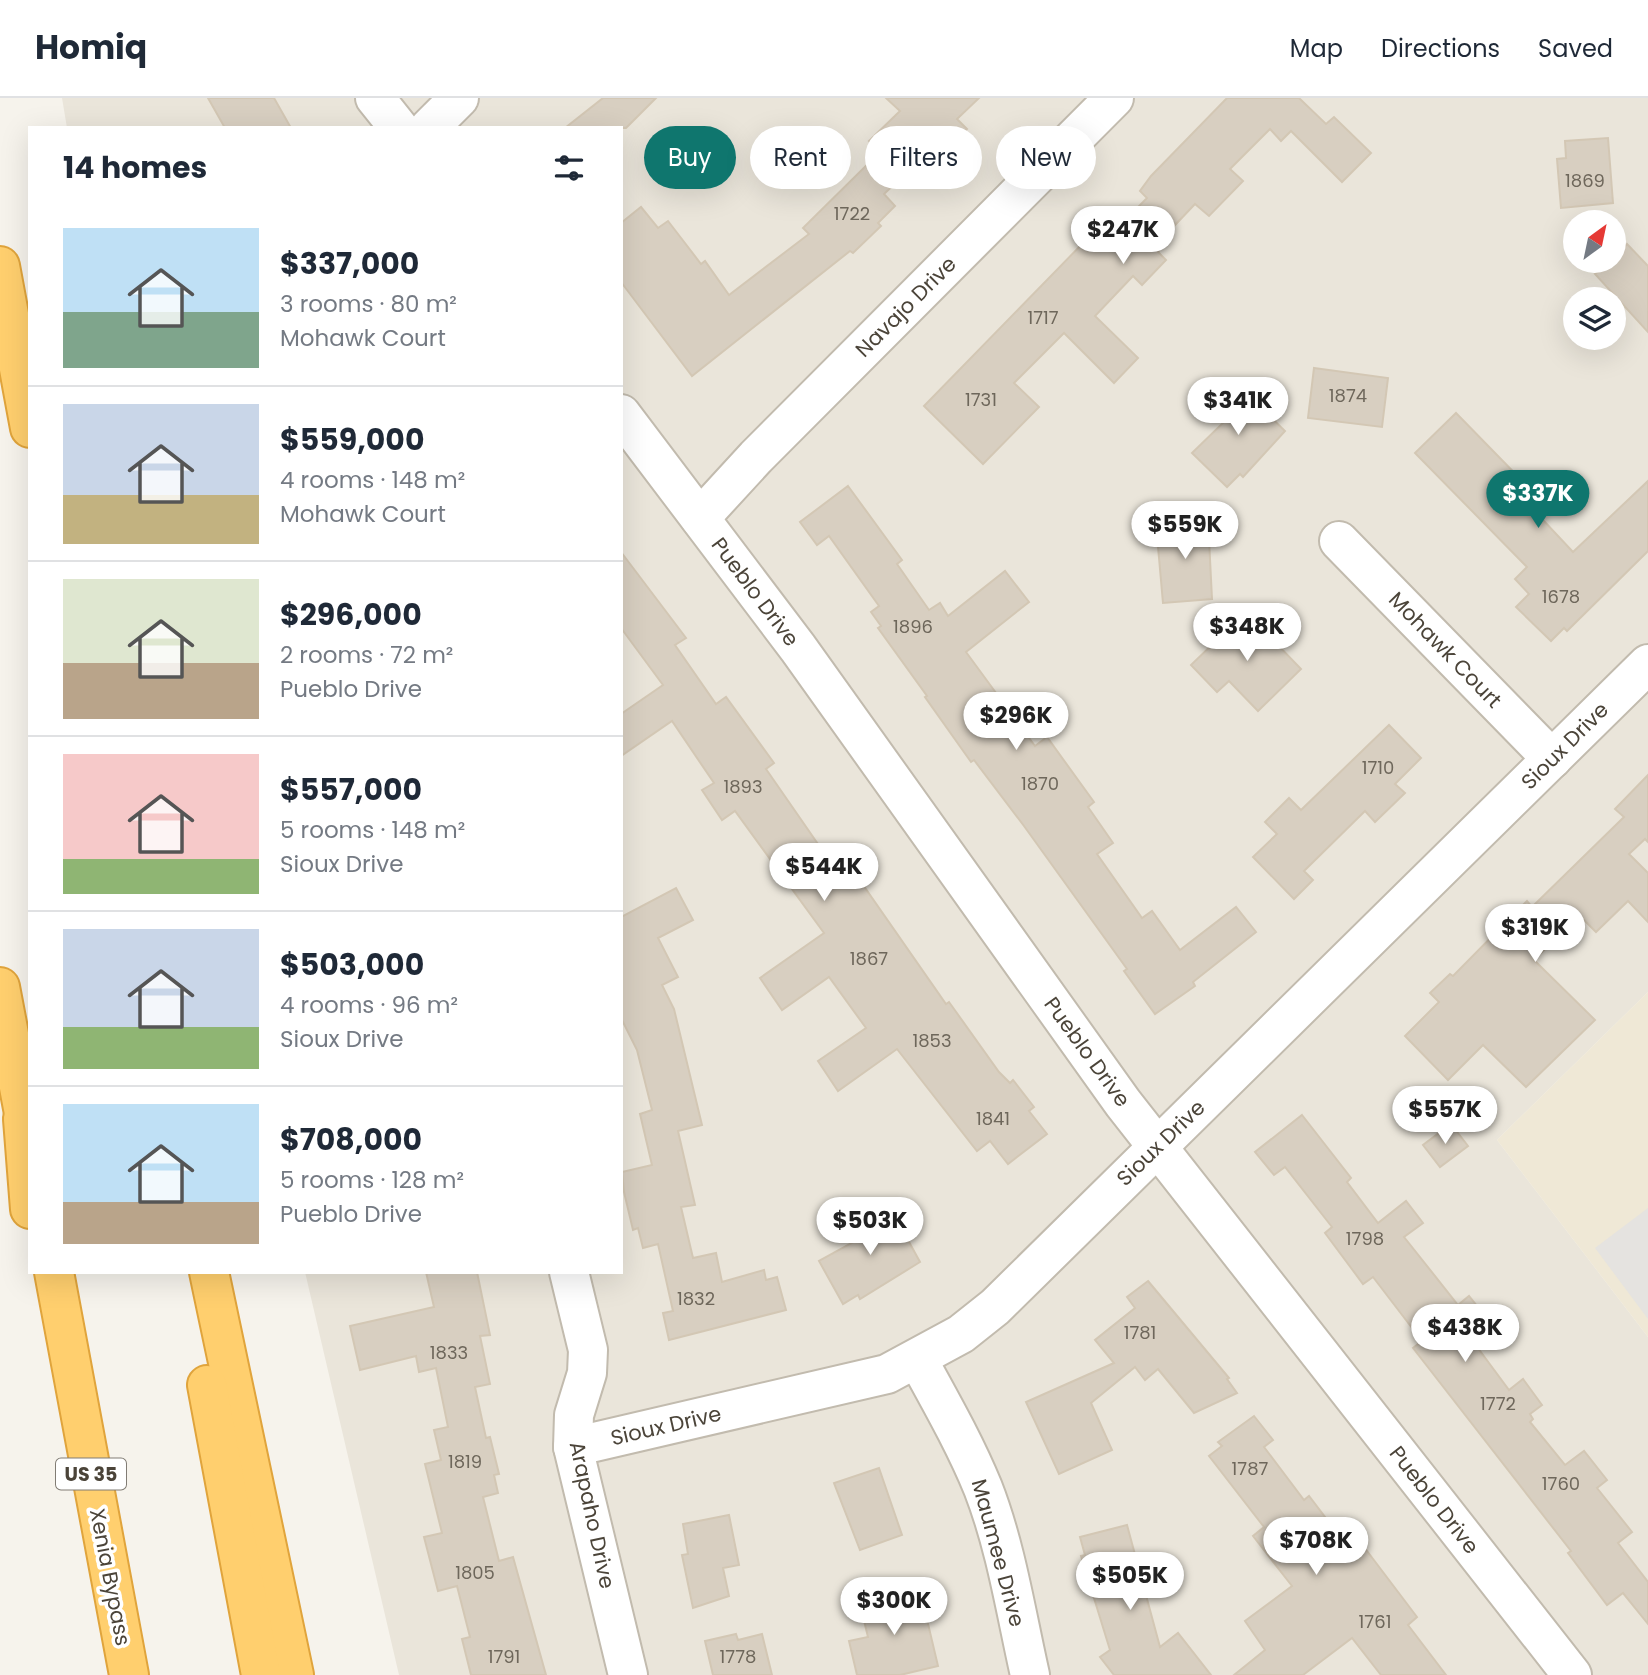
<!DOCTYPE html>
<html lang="en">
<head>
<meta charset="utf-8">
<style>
	body { margin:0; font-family:Poppins,sans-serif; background:#f2f2f3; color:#1f2937; height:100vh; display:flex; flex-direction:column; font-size:26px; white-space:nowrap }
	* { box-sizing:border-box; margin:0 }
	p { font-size:23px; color:#747a83 }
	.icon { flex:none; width:38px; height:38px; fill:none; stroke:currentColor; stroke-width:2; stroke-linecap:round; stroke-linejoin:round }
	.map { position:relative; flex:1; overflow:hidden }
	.sheet { position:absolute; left:28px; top:28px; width:595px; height:1148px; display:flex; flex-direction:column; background:#fff; border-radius:0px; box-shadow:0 7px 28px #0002 }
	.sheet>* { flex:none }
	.top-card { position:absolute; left:644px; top:28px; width:665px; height:63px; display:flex; gap:14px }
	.needle { width:46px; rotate:33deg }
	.controls { position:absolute; left:1563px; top:112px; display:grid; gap:14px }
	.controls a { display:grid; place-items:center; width:63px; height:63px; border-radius:50%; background:#fff; box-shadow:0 7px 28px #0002; font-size:35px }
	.price { position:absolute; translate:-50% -60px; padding:0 16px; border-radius:24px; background:#fff; color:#222; font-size:23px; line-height:46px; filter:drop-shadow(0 2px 4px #0008) }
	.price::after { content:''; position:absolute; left:50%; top:42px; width:21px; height:16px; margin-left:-10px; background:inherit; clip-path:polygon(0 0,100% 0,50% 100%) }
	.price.active { background:#0f766e; color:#fff }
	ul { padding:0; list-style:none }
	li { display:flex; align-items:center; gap:21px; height:175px; padding:0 35px }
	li+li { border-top:2px solid #e0e1e3 }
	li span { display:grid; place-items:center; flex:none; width:196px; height:140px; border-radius:0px; color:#555 }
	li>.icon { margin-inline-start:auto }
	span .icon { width:84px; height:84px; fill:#fffc; stroke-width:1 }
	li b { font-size:30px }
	h2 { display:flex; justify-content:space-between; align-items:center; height:84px; padding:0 35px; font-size:30px }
	.chip { padding:0 24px; border-radius:32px; background:#fff; box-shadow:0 7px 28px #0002; font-size:24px; line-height:63px }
	.chip.active { background:#0f766e; color:#fff }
	header { display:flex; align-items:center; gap:42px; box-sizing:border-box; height:98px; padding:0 35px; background:#fff; border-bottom:2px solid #e0e1e3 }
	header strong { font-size:33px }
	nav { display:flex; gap:38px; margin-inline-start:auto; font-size:24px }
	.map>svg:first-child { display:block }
</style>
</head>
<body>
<header>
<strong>Homiq</strong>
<nav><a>Map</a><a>Directions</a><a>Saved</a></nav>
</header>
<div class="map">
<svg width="1648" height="1577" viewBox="0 0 1648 1577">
	<rect width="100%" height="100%" fill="#f6f3ec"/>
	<!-- residential -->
	<path fill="#eae5da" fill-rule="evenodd" d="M62,0h1586v894l-151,148 151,197v338h-1249l-94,-403h316v-1144h-554zM1575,124h39v39h-39zM1575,201h39v39h-39z"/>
	<!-- education -->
	<path fill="#efe8d6" d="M1648,894v345l-151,-197z"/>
	<!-- parking -->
	<path fill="#e5e3e0" d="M1648,1110v111l-53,-71z"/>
	<!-- building -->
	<g fill="#d8cfc1" stroke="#d3c7b4" stroke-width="2">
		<path d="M208,0h66l17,30h-66z"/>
		<path d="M603,0h53l-30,30h-61z"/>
		<path d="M886,0h93l-22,21 10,10 -21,20 -7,-7 -55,52 11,12 -17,17 3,3 -28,27 -3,-2 -158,125 -71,-94v-59l20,-16 17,21 10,-7 33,43 4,-3 24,34 80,-61 -6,-6 77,-76 -11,-11 31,-30z"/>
		<path d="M1227,0h72l27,26 8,-7 37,36 -29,29 -51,-51 -10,10 -11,-12 -40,40 13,12 -34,35 -14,-12 -37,39 4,4 -4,5 8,8 -24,25 -9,-9 -38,40 43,42 -24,25 -50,-50 -50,50 25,24 -56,57 -59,-58 162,-166 10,10 51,-52 -7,-7 11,-15z"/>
		<path d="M1608,40l5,65 -52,5 -4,-49 9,-1 -1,-17z"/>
		<path d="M1627,146l21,22v66l-53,-58 19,-13z"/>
		<path d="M1314,270l74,10 -6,49 -74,-9z"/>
		<path d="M1237,286l48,47 -42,46 -3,-3 -13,13 -35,-34 32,-31 -12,-13z"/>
		<path d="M1456,315l82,84 -9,8 44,47 75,-71v70l-81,80 -3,-3 -13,13 -35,-34 13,-13 -14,-15 12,-12 -112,-114z"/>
		<path d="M848,388l54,74 -5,4 32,46 11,-7 8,13 57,-45 24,31 -63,50 69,94 12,-9 47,65 -6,5 25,36 -16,11 45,64 10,-7 28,39 56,-43 20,25 -63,50 2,4 -40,28 -31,-43 3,-2 -103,-143 -50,-66 -3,2 -46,-65 2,-1 -49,-68 3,-2 -10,-14 8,-6 -50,-70 -12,9 -17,-23z"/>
		<path d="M1208,421l4,80 -49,4 -7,-79z"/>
		<path d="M621,454l65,86 -11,7 41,59 10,-7 48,66 -8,6 70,101 11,-8 99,142 3,-2 50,70 11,11 3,-3 21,27 -5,4 18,23 -39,30 -18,-23 -13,10 -80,-102 -59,42 -20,-30 48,-33 -37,-51 -47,33 -22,-32 64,-45 -89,-122 -13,9 -20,-30 12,-7 -42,-62 -51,35v-42l42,-29 -42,-57z"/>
		<path d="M1246,514l55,57 -43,42 -29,-30 -12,11 -26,-27z"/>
		<path d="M1389,627l32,33 -26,26 10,9 -30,29 -10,-11 -61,60 9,9 -19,19 -41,-42 24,-23 -12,-12 24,-24 12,12z"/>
		<path d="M1648,677v67l-3,-3 -16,15 19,19v49l-20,-21 -32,31 -17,-17 -45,45 61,60 -69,67 -43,-42 -35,35 -43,-44 34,-34 -9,-9 20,-19 3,2 74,-75 5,6 92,-90 -9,-8z"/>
		<path d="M676,790l17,32 -35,18 20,39 -16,8 12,24 28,116 -24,6 17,74 -14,2 12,51 23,-5 6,29 42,-12 2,10 11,-3 9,33 -117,30 -6,-27 10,-2 -15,-67 -15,4 -5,-20 -5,2 -9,-38 -2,-20 30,-7 -12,-51 12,-4 -15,-60 -16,-32v-101z"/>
		<path d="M1302,1017l49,63 -4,4 31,41 28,-22 17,22 -19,14 54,68 11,-9 20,25 -20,15 40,54 14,-11 19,26 -12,9 3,5 -3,3 35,43 19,-14 23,29 -10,8 35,44 -14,11 30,39v42l-25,-31 -16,12 -39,-52 3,-2 -158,-203 9,-7 -49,-64 -10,7 -38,-51 7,-6 -47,-60 -11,8 -19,-23z"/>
		<path d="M1451,1026l17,22 -28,21 -17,-22z"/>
		<path d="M880,1110l9,16 8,-4 23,42 -60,37 -2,-4 -15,9 -24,-43 36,-20 -8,-14z"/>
		<path d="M426,1174h51l13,63 -10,1 10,48 -15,3 11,51 4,-1 9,37 -5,1 4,18 -15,4 16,64 14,-4 33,118h-75l-9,-36 8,-2 -13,-51 -19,5 -14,-54 18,-4 -17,-69 16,-4 -7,-30 14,-3 -12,-59 -17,4 -3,-16 -56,14 -10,-44 84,-19z"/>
		<path d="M1148,1183l81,97 -2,1 10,14 -43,20 -36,-44 -13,11 -10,-13 -44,36 21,47 -53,24 -33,-72 88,-39 -19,-23 40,-32 -8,-11z"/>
		<path d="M1254,1318l19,24 -9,7 40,53 5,-4 29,38 10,-8 69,91 -9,8 38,50h-65l-29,-37 -49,37h-69l31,-25 -20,-29 47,-35 -39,-50 11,-9 -55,-71 13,-10 -4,-4z"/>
		<path d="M879,1370l23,67 -42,15 -26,-67z"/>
		<path d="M729,1417l10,50 -16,3 6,28 -36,12 -11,-53 6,-1 -5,-30z"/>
		<path d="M1127,1427l33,122 18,-14 33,42h-97l-14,-18 10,-7 -29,-94 4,-1 -5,-18z"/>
		<path d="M920,1492l18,76 -38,9h-43l-8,-34 19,-4 -8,-33z"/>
		<path d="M736,1536l2,6 24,-6 10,41h-59l-8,-34z"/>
	</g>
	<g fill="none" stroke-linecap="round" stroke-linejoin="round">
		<!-- street casing -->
		<g stroke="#c2bbae" stroke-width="42">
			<g id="street">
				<path d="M375,0l24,30"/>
				<path d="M429,30l30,-30"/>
				<path d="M621,316l177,234 325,455 449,572"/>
				<path d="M700,420l56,-61 358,-359"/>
				<path d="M1339,443l213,218"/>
				<path d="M569,1174l19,78 -1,23 -13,42 -1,32 55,228"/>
				<path d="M918,1262c23,42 47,84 65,128 23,59 33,125 47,187"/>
				<path d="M573,1349l314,-73 74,-40 34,-27 653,-643"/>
			</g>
		</g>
		<!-- highway casing -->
		<g stroke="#e0a43c" stroke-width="42">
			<g id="highway">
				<path d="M0,168l30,162"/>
				<path d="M0,889l30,158"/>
				<path d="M23,1021l7,90"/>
				<path d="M54,1174l75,403"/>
				<path d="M209,1174l85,403"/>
				<path d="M207,1287l54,290"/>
			</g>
		</g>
		<!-- street -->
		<use href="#street" stroke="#fff" stroke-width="38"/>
		<!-- highway -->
		<use href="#highway" stroke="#ffcf6e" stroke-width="38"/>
	</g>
	<g text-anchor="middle" stroke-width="7" stroke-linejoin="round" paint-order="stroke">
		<!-- number labels -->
		<g font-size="18" fill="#6e675b">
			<text x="1585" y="89">1869</text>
			<text x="852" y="122">1722</text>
			<text x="1043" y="226">1717</text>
			<text x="1348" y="304">1874</text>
			<text x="981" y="308">1731</text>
			<text x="1561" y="505">1678</text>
			<text x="913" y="535">1896</text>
			<text x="1378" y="676">1710</text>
			<text x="1040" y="692">1870</text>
			<text x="743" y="695">1893</text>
			<text x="869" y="867">1867</text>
			<text x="932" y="949">1853</text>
			<text x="993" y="1027">1841</text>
			<text x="1365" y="1147">1798</text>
			<text x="696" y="1207">1832</text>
			<text x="1140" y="1241">1781</text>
			<text x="449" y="1261">1833</text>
			<text x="1498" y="1312">1772</text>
			<text x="465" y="1370">1819</text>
			<text x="1250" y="1377">1787</text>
			<text x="1561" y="1392">1760</text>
			<text x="475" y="1481">1805</text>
			<text x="1375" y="1530">1761</text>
			<text x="504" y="1565">1791</text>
			<text x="738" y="1565">1778</text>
		</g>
		<!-- shield labels -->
		<rect fill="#fff" stroke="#817c74" stroke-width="2" x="56" y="1360.5" width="70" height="31" rx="5"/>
		<g font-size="19" font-weight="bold" fill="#4b4439">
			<text x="91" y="1383">US 35</text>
		</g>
		<!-- street labels -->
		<g font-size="21" fill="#4b4439" stroke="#fff">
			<text transform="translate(906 209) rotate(-45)" y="7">Navajo Drive</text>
			<text transform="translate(755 494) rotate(53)" y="7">Pueblo Drive</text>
			<text transform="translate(1445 552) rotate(46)" y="7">Mohawk Court</text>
			<text transform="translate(1565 648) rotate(-45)" y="7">Sioux Drive</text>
			<text transform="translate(1087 954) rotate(54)" y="7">Pueblo Drive</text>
			<text transform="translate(1161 1045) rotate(-44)" y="7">Sioux Drive</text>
			<text transform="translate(666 1328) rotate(-13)" y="7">Sioux Drive</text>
			<text transform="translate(1434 1402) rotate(52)" y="7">Pueblo Drive</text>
			<text transform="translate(592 1417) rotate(78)" y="7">Arapaho Drive</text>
			<text transform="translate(998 1455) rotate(75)" y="7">Maumee Drive</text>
			<text transform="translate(110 1479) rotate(79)" y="7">Xenia Bypass</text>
		</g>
	</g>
</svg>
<div class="controls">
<a><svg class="needle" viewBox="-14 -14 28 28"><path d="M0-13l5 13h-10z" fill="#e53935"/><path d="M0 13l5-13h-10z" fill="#747a83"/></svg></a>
<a><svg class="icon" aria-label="layers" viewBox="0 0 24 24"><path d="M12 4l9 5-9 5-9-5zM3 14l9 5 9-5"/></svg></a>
</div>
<b class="price" style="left:1123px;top:168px">$247K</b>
<b class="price" style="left:1238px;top:339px">$341K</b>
<b class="price active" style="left:1538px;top:432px">$337K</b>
<b class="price" style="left:1185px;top:463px">$559K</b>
<b class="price" style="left:1247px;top:565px">$348K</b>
<b class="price" style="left:1016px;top:654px">$296K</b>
<b class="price" style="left:824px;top:805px">$544K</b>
<b class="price" style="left:1535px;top:866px">$319K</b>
<b class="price" style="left:1445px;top:1048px">$557K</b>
<b class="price" style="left:870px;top:1159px">$503K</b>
<b class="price" style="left:1465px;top:1266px">$438K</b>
<b class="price" style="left:1316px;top:1479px">$708K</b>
<b class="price" style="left:1130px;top:1514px">$505K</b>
<b class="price" style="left:894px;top:1539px">$300K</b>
<div class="top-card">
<a class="chip active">Buy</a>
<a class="chip">Rent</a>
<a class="chip">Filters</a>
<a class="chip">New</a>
</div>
<section class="sheet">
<h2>14 homes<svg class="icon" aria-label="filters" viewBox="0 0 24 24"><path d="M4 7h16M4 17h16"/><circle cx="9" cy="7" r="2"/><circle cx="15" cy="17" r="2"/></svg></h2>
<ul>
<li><span style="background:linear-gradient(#bfe0f5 60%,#7fa58c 0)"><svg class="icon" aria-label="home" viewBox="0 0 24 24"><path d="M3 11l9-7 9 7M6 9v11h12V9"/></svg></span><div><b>$337,000</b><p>3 rooms · 80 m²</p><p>Mohawk Court</p></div></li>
<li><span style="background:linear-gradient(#c9d6e8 65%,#c2b280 0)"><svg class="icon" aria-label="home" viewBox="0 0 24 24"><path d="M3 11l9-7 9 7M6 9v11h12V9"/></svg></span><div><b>$559,000</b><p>4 rooms · 148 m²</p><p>Mohawk Court</p></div></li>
<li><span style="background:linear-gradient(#dfe7d0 60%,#b9a48a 0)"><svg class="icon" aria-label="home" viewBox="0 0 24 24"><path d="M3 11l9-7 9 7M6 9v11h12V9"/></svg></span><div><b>$296,000</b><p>2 rooms · 72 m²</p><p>Pueblo Drive</p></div></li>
<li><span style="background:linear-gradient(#f6c9c9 75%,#8fb573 0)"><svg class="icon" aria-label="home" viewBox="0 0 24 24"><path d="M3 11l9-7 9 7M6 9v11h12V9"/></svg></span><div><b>$557,000</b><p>5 rooms · 148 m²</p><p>Sioux Drive</p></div></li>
<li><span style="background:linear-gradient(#c9d6e8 70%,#8fb573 0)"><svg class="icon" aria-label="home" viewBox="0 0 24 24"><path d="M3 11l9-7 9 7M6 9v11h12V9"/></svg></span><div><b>$503,000</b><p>4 rooms · 96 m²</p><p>Sioux Drive</p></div></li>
<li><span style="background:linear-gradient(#bfe0f5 70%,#b9a48a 0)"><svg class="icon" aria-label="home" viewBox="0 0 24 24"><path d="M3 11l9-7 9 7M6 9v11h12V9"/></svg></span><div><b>$708,000</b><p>5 rooms · 128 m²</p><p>Pueblo Drive</p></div></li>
</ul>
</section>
</div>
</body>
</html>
